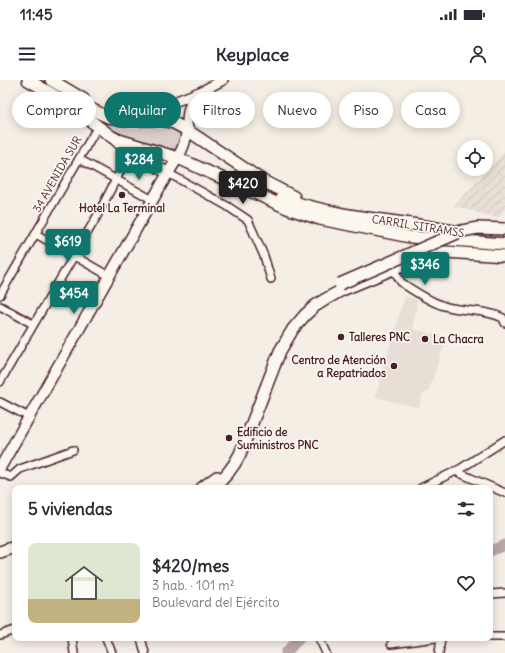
<!DOCTYPE html>
<html lang="es">
<head>
<meta charset="utf-8">
<style>
	body { margin:0; font-family:Delius,sans-serif; background:#f2f2f3; color:#2b2b33; height:100vh; display:flex; flex-direction:column; font-size:15px; white-space:nowrap }
	* { box-sizing:border-box; margin:0 }
	p { font-size:13px; color:#7c7c81 }
	.icon { flex:none; width:22px; height:22px; fill:none; stroke:currentColor; stroke-width:2; stroke-linecap:round; stroke-linejoin:round }
	.map { position:relative; flex:1; overflow:hidden }
	.side { position:absolute; left:12px; top:405px; width:481px; height:156px; display:flex; flex-direction:column; background:#fff; border-radius:8px; box-shadow:0 2px 10px #0003 }
	.side>* { flex:none }
	.hud { position:absolute; left:12px; top:12px; width:481px; height:36px; display:flex; gap:8px }
	.controls { position:absolute; left:457px; top:60px; display:grid; gap:8px }
	.controls a { display:grid; place-items:center; width:36px; height:36px; border-radius:50%; background:#fff; box-shadow:0 2px 10px #0003; font-size:20px }
	.price { position:absolute; translate:-50% -34px; padding:0 9px; border-radius:4px; background:#0f766e; color:#fff; font-size:13px; line-height:26px; filter:drop-shadow(0 1px 2px #0008) }
	.price::after { content:''; position:absolute; left:50%; top:24px; width:12px; height:9px; margin-left:-6px; background:inherit; clip-path:polygon(0 0,100% 0,50% 100%) }
	.price.selected { background:#222; color:#fff }
	ul { padding:0; list-style:none }
	li { display:flex; align-items:center; gap:12px; height:100px; padding:0 16px }
	li span { display:grid; place-items:center; flex:none; width:112px; height:80px; border-radius:8px; color:#555 }
	li>.icon { margin-inline-start:auto }
	span .icon { width:48px; height:48px; fill:#fffc; stroke-width:1 }
	li b { font-size:17px }
	h2 { display:flex; justify-content:space-between; align-items:center; height:48px; padding:0 16px; font-size:17px }
	.tag { padding:0 14px; border-radius:18px; background:#fff; box-shadow:0 2px 10px #0003; font-size:14px; line-height:36px }
	.tag.selected { background:#0f766e; color:#fff }
	.status { display:flex; justify-content:space-between; align-items:center; height:28px; padding:0 20px; background:#fff; direction:ltr }
	.status svg { height:11px; fill:currentColor }
	header { display:flex; justify-content:space-between; align-items:center; height:52px; padding:0 16px; background:#fff; font-size:18px; font-weight:800 }
	.map>svg:first-child { display:block }
</style>
</head>
<body>
<div class="status"><b>11:45</b><svg viewBox="0 0 49 12"><path d="M0 12V9h3v3zM5 12V6h3v6zM10 12V3h3v9zM15 12V0h3v12zM26 1h20v11H26zM47 4h2v5h-2z"/></svg></div>
<header><svg class="icon" aria-label="menu" viewBox="0 0 24 24"><path d="M4 6h16M4 12h16M4 18h16"/></svg>Keyplace<svg class="icon" aria-label="person" viewBox="0 0 24 24"><circle cx="12" cy="8" r="4"/><path d="M4 21q1-7 8-7t8 7"/></svg></header>
<div class="map">
<svg width="505" height="573" viewBox="0 0 505 573">
	<defs>
		<pattern id="industrial-furrows" width="10" height="10" patternUnits="userSpaceOnUse"><rect width="10" height="10" fill="#e7dfd6"/><path d="M-1 1l2-2M0 10L10 0M9 11l2-2" fill="none" stroke="#c8bfb8"/></pattern>
	</defs>
	<rect width="100%" height="100%" fill="#f4eee4"/>
	<filter id="ink" filterUnits="userSpaceOnUse"><feTurbulence type="fractalNoise" baseFrequency=".025" numOctaves="2"/><feDisplacementMap in="SourceGraphic" scale="8" xChannelSelector="R" yChannelSelector="G"/><feConvolveMatrix kernelMatrix="1 2 1 2 8 2 1 2 1" color-interpolation-filters="sRGB"/></filter>
	<g filter="url(#ink)">
		<!-- built -->
		<path fill="#e7dfd6" d="M405,216l12,4 -4,29 34,8 -19,55 -5,2 -4,14 -44,-11z"/>
		<!-- industrial -->
		<path fill="url(#industrial-furrows)" d="M505,70v59l-7,9 -44,-12 35,-36z"/>
		<!-- green -->
		<path fill="#dbd0c9" stroke="#92787a" d="M87,30l70,11 26,12 -6,16 -16,-1 -33,-10 -16,-9z"/>
		<g fill="none" stroke-linecap="round" stroke-linejoin="round">
			<!-- river -->
			<g stroke="#baa7a5" stroke-width="11">
				<path d="M490,471l15,-6"/>
				<path d="M286,573l13,-15"/>
			</g>
			<!-- minor casing -->
			<g stroke="#4a1f2b" stroke-width="10">
				<g id="minor">
					<path d="M79,79l74,41"/>
					<path d="M168,93l59,33 21,14 16,36 7,23"/>
					<path d="M36,154l73,42"/>
					<path d="M393,189l8,13 4,3c12,8 26,17 39,21 20,6 41,3 59,12l2,5"/>
					<path d="M0,215l98,-169"/>
					<path d="M0,226l33,18"/>
					<path d="M0,302l96,-164 28,-54 2,-14"/>
					<path d="M0,322l29,15"/>
					<path d="M455,391l50,22"/>
					<path d="M0,393l11,4 9,-8 53,-19"/>
					<path d="M421,408l39,-19 45,-29"/>
					<path d="M490,514l15,-1"/>
					<path d="M0,555l15,-5"/>
					<path d="M490,557h15"/>
					<path d="M72,558l2,15"/>
					<path d="M106,558l6,15"/>
					<path d="M141,558l4,15"/>
					<path d="M319,558l7,15"/>
					<path d="M391,564l45,-6"/>
					<path d="M439,573l2,-15"/>
				</g>
			</g>
			<!-- tertiary casing -->
			<g stroke="#4a1f2b" stroke-width="12">
				<g id="tertiary">
					<path d="M141,35l61,-24 21,-11"/>
					<path d="M187,46c0,-14 1,-22 11,-32"/>
				</g>
			</g>
			<!-- secondary casing -->
			<g stroke="#4a1f2b" stroke-width="13">
				<g id="secondary">
					<path d="M112,57l14,13 42,23"/>
					<path d="M0,388l168,-295c10,-15 19,-28 19,-47"/>
				</g>
			</g>
			<!-- primary casing -->
			<g stroke="#4a1f2b" stroke-width="14">
				<g id="primary">
					<path d="M28,0l36,21 48,36 7,3 59,18 109,50 33,11 90,18 95,7"/>
					<path d="M51,0l32,19"/>
					<path d="M69,19l39,18 20,3h33l13,3 13,7 76,51 31,16"/>
					<path d="M282,118c59,21 121,22 181,35"/>
				</g>
			</g>
			<!-- trunk casing -->
			<g stroke="#4a1f2b" stroke-width="14">
				<g id="trunk">
					<path d="M202,408l15,-11"/>
					<path d="M213,408c12,-10 20,-20 27,-34l40,-103 13,-22 12,-14 10,-9 11,-7 16,-9 73,-30 21,-7 10,-1 59,4"/>
					<path d="M0,472l15,-5"/>
				</g>
			</g>
			<!-- minor -->
			<use href="#minor" stroke="#fbf7ec" stroke-width="7"/>
			<!-- tertiary -->
			<use href="#tertiary" stroke="#fbf7ec" stroke-width="9"/>
			<!-- secondary -->
			<use href="#secondary" stroke="#fbf7ec" stroke-width="10"/>
			<!-- primary -->
			<use href="#primary" stroke="#fbf7ec" stroke-width="11"/>
			<!-- trunk -->
			<use href="#trunk" stroke="#fbf7ec" stroke-width="11"/>
			<!-- trunk-bridge casing -->
			<g stroke="#4a1f2b" stroke-width="14" stroke-linecap="butt">
				<path id="trunk-bridge" d="M340,204l122,-53 16,-3 27,1"/>
			</g>
			<!-- trunk-bridge -->
			<use href="#trunk-bridge" stroke="#fbf7ec" stroke-width="11"/>
		</g>
	</g>
	<!-- markers -->
	<g fill="#4a1f2b" stroke="#fbf7ec" stroke-width="1.5">
		<circle cx="122" cy="115" r="4"/>
		<circle cx="341" cy="257" r="4"/>
		<circle cx="425" cy="259" r="4"/>
		<circle cx="394" cy="286" r="4"/>
		<circle cx="229" cy="358" r="4"/>
	</g>
	<g text-anchor="middle" stroke-width="3.5" stroke-linejoin="round" paint-order="stroke">
		<!-- street labels -->
		<g font-size="11" fill="#4a1f2b" stroke="#fbf7ec">
			<text transform="translate(57 94) rotate(-60)" y="4">34 AVENIDA SUR</text>
			<text transform="translate(418 146) rotate(9)" y="4">CARRIL SITRAMSS</text>
		</g>
		<!-- poi labels -->
		<g font-size="11" font-weight="bold" fill="#4a1f2b" stroke="#fbf7ec" text-anchor="start">
			<text x="122" y="132" text-anchor="middle">Hotel La Terminal</text>
			<text x="349" y="261">Talleres PNC</text>
			<text x="433" y="263">La Chacra</text>
			<text x="386" y="284" text-anchor="end">Centro de Atención<tspan x="386" dy="13">a Repatriados</tspan></text>
			<text x="237" y="356">Edificio de<tspan x="237" dy="13">Suministros PNC</tspan></text>
		</g>
	</g>
</svg>
<div class="controls">
<a><svg class="icon" aria-label="locate" viewBox="0 0 24 24"><circle cx="12" cy="12" r="6"/><path d="M12 2v4M12 18v4M2 12h4M18 12h4"/></svg></a>
</div>
<b class="price" style="left:139px;top:101px">$284</b>
<b class="price selected" style="left:243px;top:125px">$420</b>
<b class="price" style="left:68px;top:183px">$619</b>
<b class="price" style="left:425px;top:206px">$346</b>
<b class="price" style="left:74px;top:235px">$454</b>
<div class="hud">
<a class="tag">Comprar</a>
<a class="tag selected">Alquilar</a>
<a class="tag">Filtros</a>
<a class="tag">Nuevo</a>
<a class="tag">Piso</a>
<a class="tag">Casa</a>
</div>
<section class="side">
<h2>5 viviendas<svg class="icon" aria-label="filters" viewBox="0 0 24 24"><path d="M4 7h16M4 17h16"/><circle cx="9" cy="7" r="2"/><circle cx="15" cy="17" r="2"/></svg></h2>
<ul>
<li><span style="background:linear-gradient(#dfe7d0 70%,#c2b280 0)"><svg class="icon" aria-label="home" viewBox="0 0 24 24"><path d="M3 11l9-7 9 7M6 9v11h12V9"/></svg></span><div><b>$420/mes</b><p>3 hab. · 101 m²</p><p>Boulevard del Ejército</p></div><svg class="icon" aria-label="heart" viewBox="0 0 24 24"><path d="M12 20l-8-8c-3-5 5-10 8-4 3-6 11-1 8 4z"/></svg></li>
</ul>
</section>
</div>
</body>
</html>
